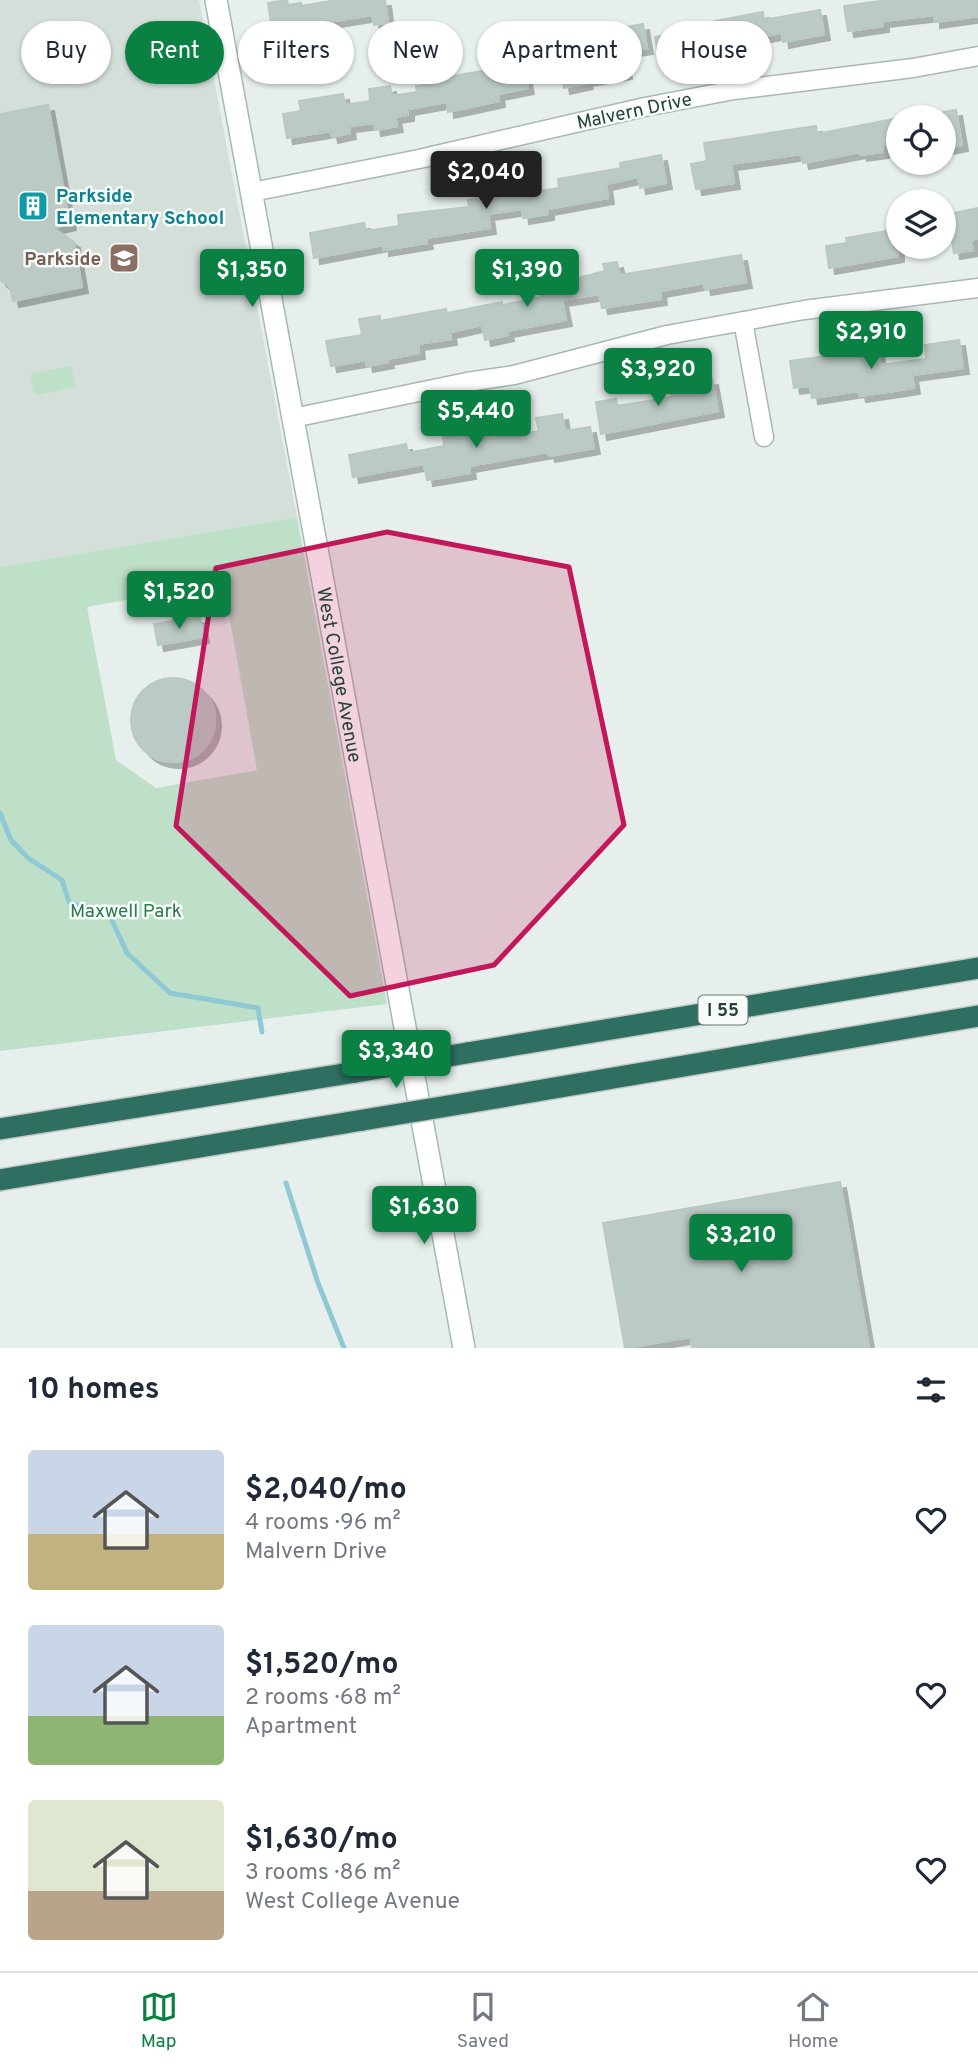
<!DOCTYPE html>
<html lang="en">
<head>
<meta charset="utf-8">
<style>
	body { margin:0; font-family:Overpass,sans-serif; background:#f6f6f7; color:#1f2937; height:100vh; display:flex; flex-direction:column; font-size:26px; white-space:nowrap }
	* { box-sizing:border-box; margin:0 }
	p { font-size:23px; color:#747a83 }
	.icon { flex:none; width:38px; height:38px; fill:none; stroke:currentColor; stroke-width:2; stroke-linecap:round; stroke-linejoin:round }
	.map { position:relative; height:1348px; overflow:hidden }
	.drawer { display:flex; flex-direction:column; background:#fff; flex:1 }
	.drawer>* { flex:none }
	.top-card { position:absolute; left:21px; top:21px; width:936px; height:63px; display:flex; gap:14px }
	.buttons { position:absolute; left:886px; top:105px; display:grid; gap:14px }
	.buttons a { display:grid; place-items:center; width:70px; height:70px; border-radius:50%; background:#fff; box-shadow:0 2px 5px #0004; font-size:35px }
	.price { position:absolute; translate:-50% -60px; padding:0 16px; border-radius:7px; background:#0b8043; color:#fff; font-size:23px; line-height:46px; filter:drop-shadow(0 2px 4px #0008) }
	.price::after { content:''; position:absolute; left:50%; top:42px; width:21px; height:16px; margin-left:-10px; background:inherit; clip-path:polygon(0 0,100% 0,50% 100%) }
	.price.selected { background:#222; color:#fff }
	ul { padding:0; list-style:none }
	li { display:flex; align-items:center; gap:21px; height:175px; padding:0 28px }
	li span { display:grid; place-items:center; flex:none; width:196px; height:140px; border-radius:7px; color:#555 }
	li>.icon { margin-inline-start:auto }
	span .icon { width:84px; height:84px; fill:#fffc; stroke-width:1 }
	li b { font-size:30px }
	h2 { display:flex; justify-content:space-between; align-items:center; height:84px; padding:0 28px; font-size:30px }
	.pill { padding:0 24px; border-radius:32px; background:#fff; box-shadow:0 2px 5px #0004; font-size:24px; line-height:63px }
	.pill.selected { background:#0b8043; color:#fff }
	.menu { display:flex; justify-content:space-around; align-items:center; height:98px; border-top:2px solid #e0e1e3; background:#fff; font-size:19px; color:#747a83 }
	.menu a { display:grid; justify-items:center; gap:4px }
	.menu .selected { color:#0b8043 }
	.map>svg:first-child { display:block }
</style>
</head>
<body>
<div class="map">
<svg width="978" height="1348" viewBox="0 0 978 1348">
	<defs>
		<filter id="shadow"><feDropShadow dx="6" dy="6" stdDeviation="0" flood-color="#0004"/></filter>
	</defs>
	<rect width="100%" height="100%" fill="#e6efeb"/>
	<!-- built -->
	<path fill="#d4dfda" d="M0,0h199l98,517 -297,50z"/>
	<!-- park -->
	<g fill="#bfe0c8" fill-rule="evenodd">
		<path d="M71,366l5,20 -37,9 -5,-3 -4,-16 3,-3z"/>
		<path d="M297,517l90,487 -387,47v-484zM223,582l34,188 -101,18 -40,-28 -29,-153z"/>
	</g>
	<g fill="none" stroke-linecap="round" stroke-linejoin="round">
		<!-- stream -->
		<g stroke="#8ec9d4" stroke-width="5">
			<path d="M0,813l11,27 17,18 34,22 7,22 41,14 17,37 43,40 88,15 4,24"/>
			<path d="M286,1183l32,100 26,65"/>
		</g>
	</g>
	<!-- building -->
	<g fill="#bbcac4" stroke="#b8c9c2" stroke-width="2" filter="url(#shadow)">
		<path d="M287,0l1,5 13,-2v3l36,-6h48l3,23 -14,2 -2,-10 -50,8 1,4 -50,9 -5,-33z"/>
		<path d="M888,0h90v16l-44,6v-7l-51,6v5l-35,5 -4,-25z"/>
		<path d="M820,10l4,24 -41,8 -1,-9 -46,8 2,8 -78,15 -5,-27 61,-12 -1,-4 48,-9 1,8z"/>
		<path d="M643,24l4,24 -25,4 4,21 -40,7 1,3 -23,5 -4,-21 -24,5 -4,-21 59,-12 -1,-5z"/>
		<path d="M523,64l5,24 -30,6 1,7 -51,11 -1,-10 -39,7v6l-13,2 2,9 -22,4 -1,-7 -25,3 1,7 -18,4 -1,-6 -44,7 -4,-24 18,-3 -2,-10 44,-7 2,11 25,-4 -1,-12 21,-3 2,10 25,-4 -1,-6 14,-2 -1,-4z"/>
		<path d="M48,105l22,119 -17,4 21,14 8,45 -69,14 -3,-14 -10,-7v-166z"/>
		<path d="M956,110l6,35 -19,4v-37z"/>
		<path d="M898,118v25l-16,2 1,7 -22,3 -1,-3 -57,11 -2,-9 -70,10 3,19 -38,6 -5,-25 16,-3 -3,-18 112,-17 1,8z"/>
		<path d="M661,155l5,28 -26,5 -2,-11 -32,7 2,14 -60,11v5l-25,4 -1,-9 -34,5 2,14 -64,10 1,5 -44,7v-5l-69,13 -4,-25 54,-10 2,8 33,-5 -1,-11 71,-8 -1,-7 34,-5v-4l17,-3 1,6 39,-6 -1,-9 63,-11 -1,-5z"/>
		<path d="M978,208v30l-7,2 2,10 -19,3 -6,-39z"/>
		<path d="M898,229v27l-69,12 -3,-22 21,-3 -1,-5z"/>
		<path d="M741,255l5,27 -41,7 -1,-6 -44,8 1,8 -59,9 -3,-14 -37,6 4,20 -59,11 1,4 -23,5 -3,-15 -32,7 1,7 -33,5 1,9 -32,6 1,3 -21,4 -1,-6 -35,6 -5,-25 36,-6 -3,-16 21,-3v5l66,-12 1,4 55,-11v3l40,-8 -2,-9 65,-17 -2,-7 14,-2 3,13z"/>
		<path d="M959,340l4,28 -51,7 2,13 -54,8 -1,-5 -47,7 -2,-12 -16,2 -4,-27 88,-12 2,16 46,-6 -1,-14z"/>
		<path d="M712,379l6,32 -117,23 -5,-32 20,-3 1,7 55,-9 -1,-4 15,-2 -1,-7z"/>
		<path d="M562,414l3,17 25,-4 4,21 -45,8 -1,-4 -79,14 1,7 -43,7 -3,-16 -71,13 -4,-22 57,-11 2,9 36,-7 -1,-9 60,-11 2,11 34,-6 -3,-13z"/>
		<path d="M200,617l3,20 -45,8 -4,-21z"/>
		<circle cx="173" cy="720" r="42"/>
		<path d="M840,1182l29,166h-177l-1,-11 -66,11 -22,-125z"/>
	</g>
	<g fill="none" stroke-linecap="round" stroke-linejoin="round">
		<!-- street casing -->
		<g stroke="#a8b8b2" stroke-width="21">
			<g id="street">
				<path d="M252,192l167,-33 226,-52 89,-17 179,-22 65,-12"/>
				<path d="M743,321l21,116"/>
				<path d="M293,418l174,-36 47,-7 153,-40 137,-25 174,-22"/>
			</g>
		</g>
		<!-- secondary casing -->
		<g stroke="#a4bbb3" stroke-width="24">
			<g id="secondary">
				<path id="s1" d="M216,0l248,1348"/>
			</g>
		</g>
		<!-- highway casing -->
		<g stroke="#c2cac8" stroke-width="24">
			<g id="highway">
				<path d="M467,1053l511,-85"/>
				<path d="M478,1101l500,-85"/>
				<path d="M0,1129l356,-57"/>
				<path d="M0,1180l363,-60"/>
			</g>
		</g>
		<!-- street -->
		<use href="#street" stroke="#fff" stroke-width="18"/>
		<!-- secondary -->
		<use href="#secondary" stroke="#fff" stroke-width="21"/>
		<!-- highway -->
		<use href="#highway" stroke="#2f6f62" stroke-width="21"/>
		<!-- highway-bridge casing -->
		<g stroke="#c2cac8" stroke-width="24" stroke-linecap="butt">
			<g id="highway-bridge">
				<path d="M356,1072l111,-19"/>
				<path d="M363,1120l115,-19"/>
			</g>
		</g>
		<!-- highway-bridge -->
		<use href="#highway-bridge" stroke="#2f6f62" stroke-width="21"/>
	</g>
	<!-- marked area -->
	<path fill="#c2185b" fill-opacity="0.2" stroke="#c2185b" stroke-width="5" stroke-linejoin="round" d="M387,532l182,35 55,258 -130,140 -144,31 -174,-170 40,-258z"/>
	<!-- icons -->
	<defs>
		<g id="building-square" transform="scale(1.575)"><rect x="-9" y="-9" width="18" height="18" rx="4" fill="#0f9aa8" stroke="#f7fbf9"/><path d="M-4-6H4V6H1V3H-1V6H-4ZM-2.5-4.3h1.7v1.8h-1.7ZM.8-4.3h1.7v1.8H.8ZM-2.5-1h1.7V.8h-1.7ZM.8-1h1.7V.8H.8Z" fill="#fff"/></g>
		<g id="school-square" transform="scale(1.575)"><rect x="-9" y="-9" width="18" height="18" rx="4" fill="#8d6e63" stroke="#f7fbf9"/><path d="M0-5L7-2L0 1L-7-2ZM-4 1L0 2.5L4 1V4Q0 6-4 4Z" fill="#fff"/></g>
	</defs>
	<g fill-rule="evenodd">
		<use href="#building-square" x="33" y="206"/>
		<use href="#school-square" x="124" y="258"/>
	</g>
	<g text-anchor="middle" stroke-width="5" stroke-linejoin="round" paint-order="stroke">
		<!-- shield labels -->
		<rect fill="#f7fbf9" stroke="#637a73" stroke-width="2" x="698.5" y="995.5" width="49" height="29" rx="5"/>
		<g font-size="18" font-weight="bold" fill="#24423a">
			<text x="723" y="1016">I 55</text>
		</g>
		<!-- street labels -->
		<g font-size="19" fill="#24423a" stroke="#f7fbf9">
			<text transform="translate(634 110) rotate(-12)" y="7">Malvern Drive</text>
			<text dy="7" stroke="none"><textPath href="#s1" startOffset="686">West College Avenue</textPath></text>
		</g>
		<!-- culture labels -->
		<g font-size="19" font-weight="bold" fill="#0d838f" stroke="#f7fbf9" text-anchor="start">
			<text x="56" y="202">Parkside<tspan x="56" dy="22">Elementary School</tspan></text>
		</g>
		<!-- education labels -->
		<g font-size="19" font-weight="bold" fill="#785e54" stroke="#f7fbf9" text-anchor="end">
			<text x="101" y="265">Parkside</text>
		</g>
		<!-- park labels -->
		<g font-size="19" fill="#2d7a4b" stroke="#f7fbf9">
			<text x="126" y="917">Maxwell Park</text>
		</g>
	</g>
</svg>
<div class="buttons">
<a><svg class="icon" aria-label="locate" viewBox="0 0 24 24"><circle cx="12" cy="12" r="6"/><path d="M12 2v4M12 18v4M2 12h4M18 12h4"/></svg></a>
<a><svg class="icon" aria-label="layers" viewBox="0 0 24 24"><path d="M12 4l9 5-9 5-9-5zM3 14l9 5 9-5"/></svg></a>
</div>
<b class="price selected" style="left:486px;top:211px">$2,040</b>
<b class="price" style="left:252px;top:309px">$1,350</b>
<b class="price" style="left:527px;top:309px">$1,390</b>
<b class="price" style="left:871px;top:371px">$2,910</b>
<b class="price" style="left:658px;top:408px">$3,920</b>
<b class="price" style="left:476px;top:450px">$5,440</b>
<b class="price" style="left:179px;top:631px">$1,520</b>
<b class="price" style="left:396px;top:1090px">$3,340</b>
<b class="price" style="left:424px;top:1246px">$1,630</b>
<b class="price" style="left:741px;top:1274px">$3,210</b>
<div class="top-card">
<a class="pill">Buy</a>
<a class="pill selected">Rent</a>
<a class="pill">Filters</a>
<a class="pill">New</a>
<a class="pill">Apartment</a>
<a class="pill">House</a>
</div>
</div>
<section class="drawer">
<h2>10 homes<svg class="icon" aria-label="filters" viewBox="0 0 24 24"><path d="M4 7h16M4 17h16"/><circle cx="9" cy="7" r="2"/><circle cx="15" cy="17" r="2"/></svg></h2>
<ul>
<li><span style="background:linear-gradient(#c9d6e8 60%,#c2b280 0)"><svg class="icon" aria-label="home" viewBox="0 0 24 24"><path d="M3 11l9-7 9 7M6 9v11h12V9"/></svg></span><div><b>$2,040/mo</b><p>4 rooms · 96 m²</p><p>Malvern Drive</p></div><svg class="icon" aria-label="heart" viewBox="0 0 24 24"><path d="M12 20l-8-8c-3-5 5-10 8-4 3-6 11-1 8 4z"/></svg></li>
<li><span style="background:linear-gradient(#c9d6e8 65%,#8fb573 0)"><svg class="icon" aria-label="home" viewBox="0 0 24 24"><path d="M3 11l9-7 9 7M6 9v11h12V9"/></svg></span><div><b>$1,520/mo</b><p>2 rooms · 68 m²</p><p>Apartment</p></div><svg class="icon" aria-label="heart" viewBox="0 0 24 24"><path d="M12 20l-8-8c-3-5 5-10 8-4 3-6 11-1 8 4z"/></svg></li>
<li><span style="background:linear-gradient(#dfe7d0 65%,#b9a48a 0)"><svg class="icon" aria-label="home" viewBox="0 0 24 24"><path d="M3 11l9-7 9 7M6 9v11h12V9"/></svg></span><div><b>$1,630/mo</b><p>3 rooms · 86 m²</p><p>West College Avenue</p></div><svg class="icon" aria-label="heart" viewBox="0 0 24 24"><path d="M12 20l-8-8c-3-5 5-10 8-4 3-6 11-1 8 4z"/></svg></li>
</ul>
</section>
<nav class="menu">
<a class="selected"><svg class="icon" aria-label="map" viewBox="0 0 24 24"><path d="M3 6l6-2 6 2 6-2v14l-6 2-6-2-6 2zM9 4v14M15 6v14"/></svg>Map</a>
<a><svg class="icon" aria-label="saved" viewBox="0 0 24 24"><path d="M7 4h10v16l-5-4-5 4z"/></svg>Saved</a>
<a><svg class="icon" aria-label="home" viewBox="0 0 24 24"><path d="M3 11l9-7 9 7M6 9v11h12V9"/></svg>Home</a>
</nav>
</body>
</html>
